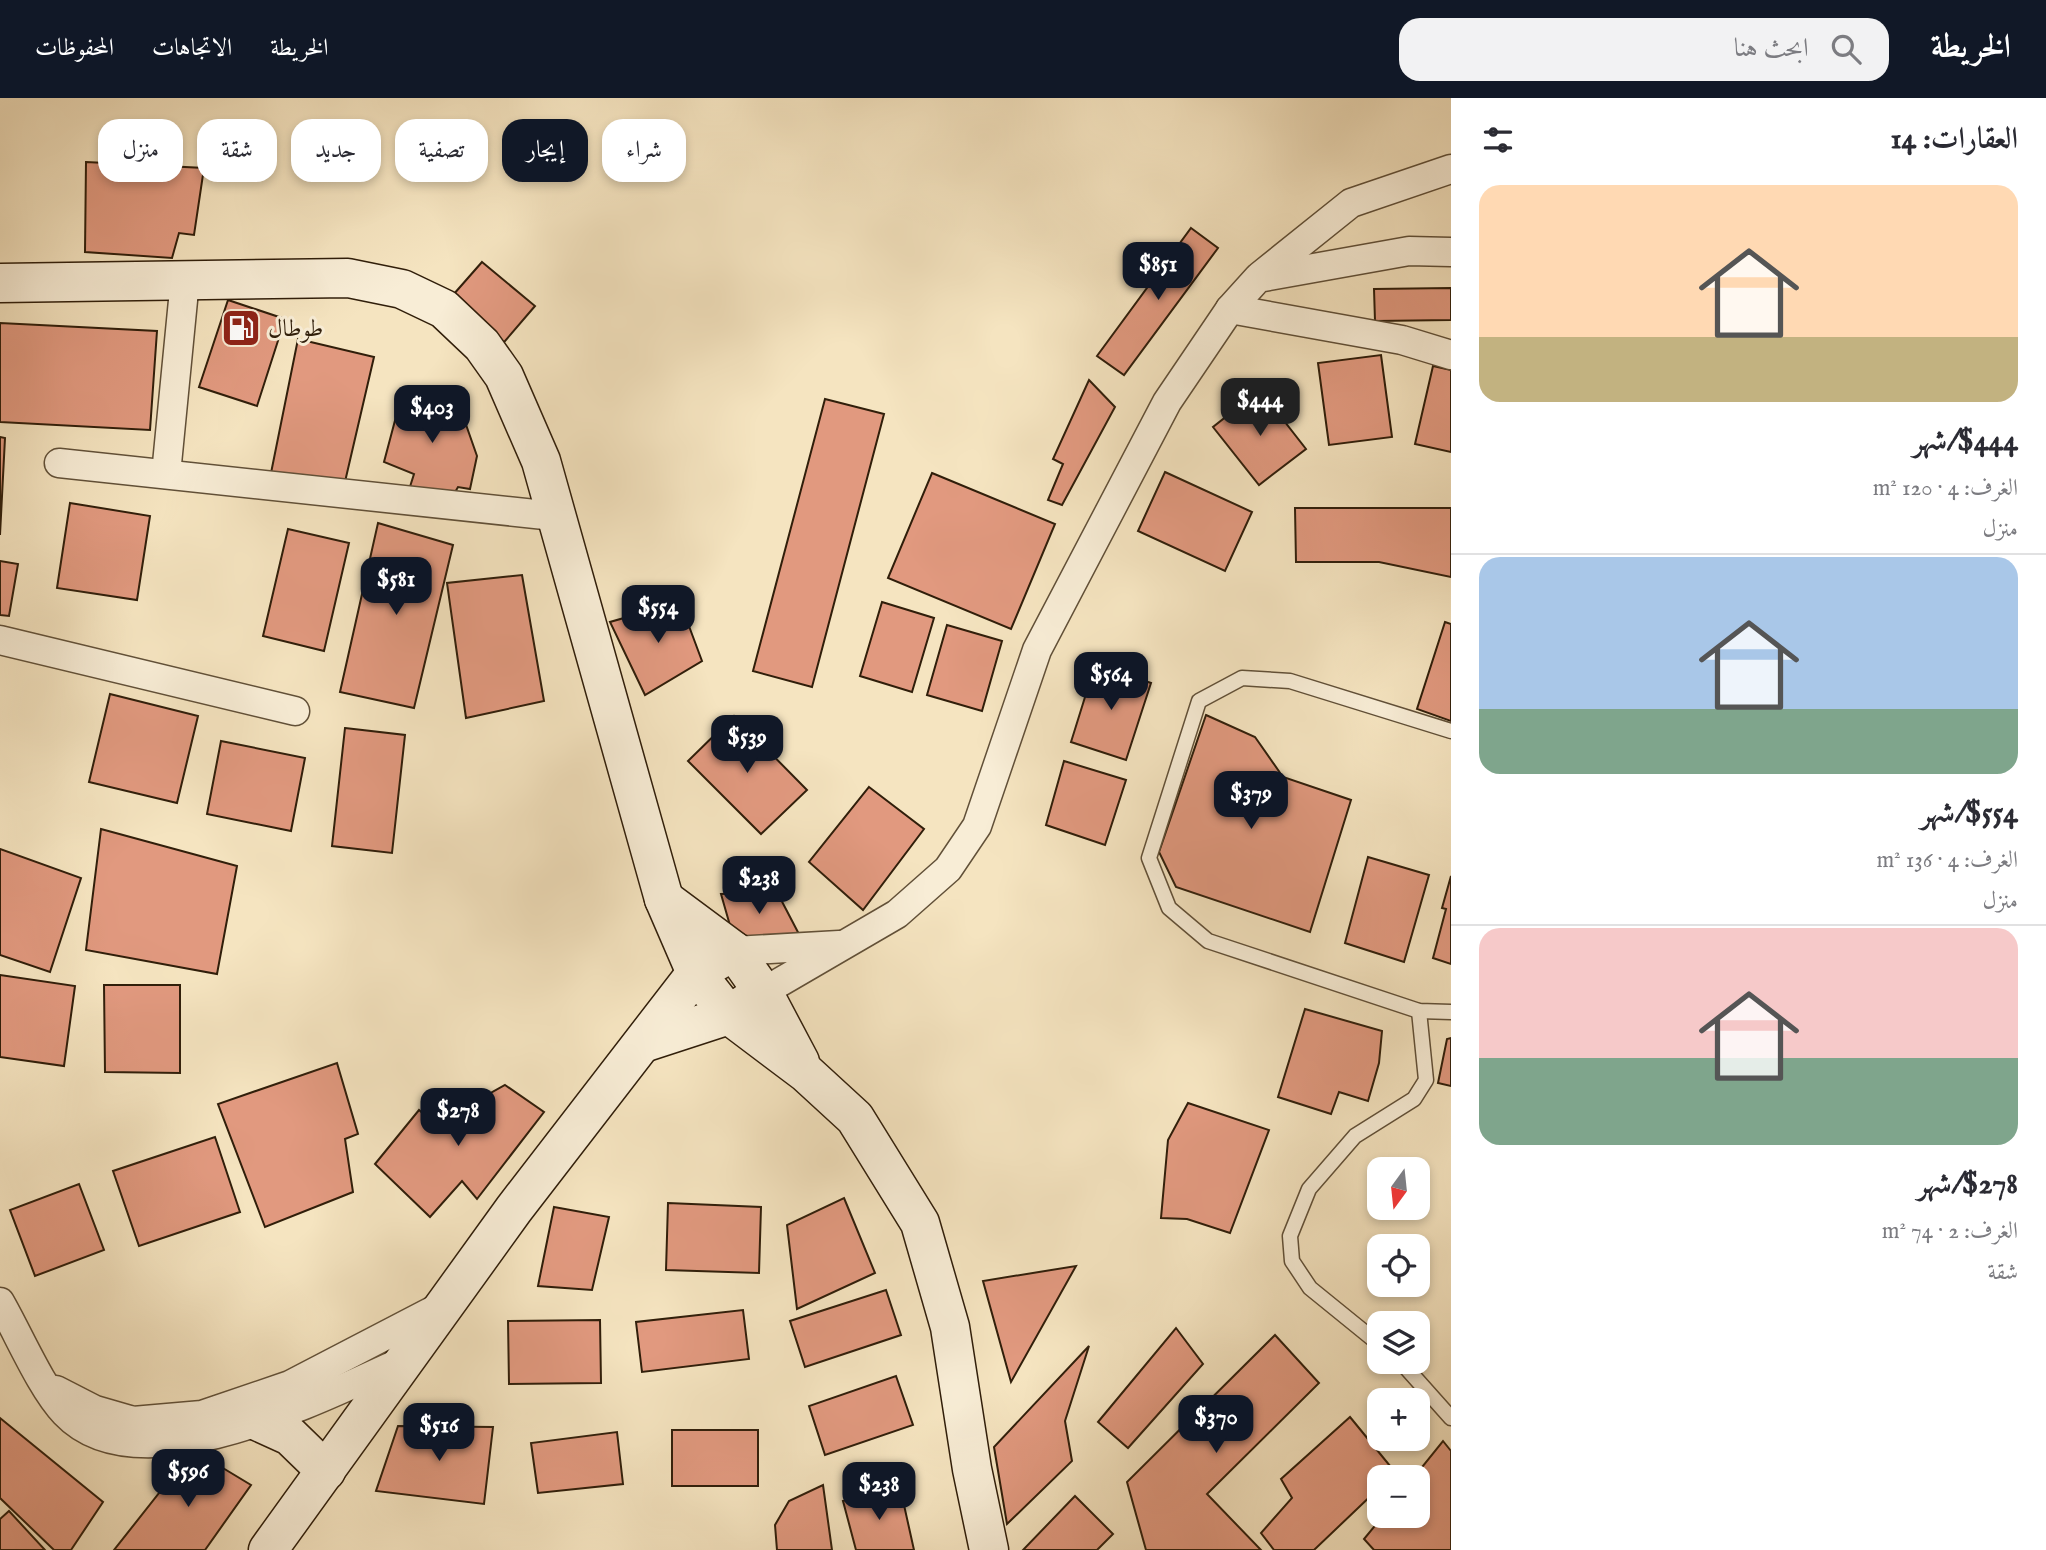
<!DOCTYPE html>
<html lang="ar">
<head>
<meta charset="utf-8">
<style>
	body { margin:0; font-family:"IM FELL English",Amiri,serif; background:#f2f2f3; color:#2b2b33; direction:rtl; height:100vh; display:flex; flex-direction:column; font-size:26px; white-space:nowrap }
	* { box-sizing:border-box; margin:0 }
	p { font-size:23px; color:#7c7c81 }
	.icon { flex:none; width:38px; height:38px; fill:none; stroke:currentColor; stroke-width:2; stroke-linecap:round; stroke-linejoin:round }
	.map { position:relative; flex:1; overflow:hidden; direction:ltr }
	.details { display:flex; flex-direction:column; background:#fff; width:595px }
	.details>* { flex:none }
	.banner { position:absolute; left:21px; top:21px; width:665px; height:63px; direction:rtl; display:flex; gap:14px }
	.needle { width:46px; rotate:195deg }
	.buttons { position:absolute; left:1367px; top:1059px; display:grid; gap:14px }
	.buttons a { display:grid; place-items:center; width:63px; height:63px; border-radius:14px; background:#fff; box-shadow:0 4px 10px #0003; font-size:35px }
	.price { position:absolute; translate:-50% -60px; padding:0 16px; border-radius:14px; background:#111827; color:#fff; font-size:23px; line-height:46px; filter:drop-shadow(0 2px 4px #0008) }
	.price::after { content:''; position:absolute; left:50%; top:42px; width:21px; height:16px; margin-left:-10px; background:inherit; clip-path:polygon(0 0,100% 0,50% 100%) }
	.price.current { background:#222; color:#fff }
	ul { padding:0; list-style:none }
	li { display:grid; align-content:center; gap:14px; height:371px; padding:0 28px }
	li+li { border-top:2px solid #e1e1e2 }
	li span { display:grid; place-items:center; height:217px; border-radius:21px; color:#555 }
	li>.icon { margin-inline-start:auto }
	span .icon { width:126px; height:126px; fill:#fffc; stroke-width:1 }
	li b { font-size:30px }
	h2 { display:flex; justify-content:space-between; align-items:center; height:84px; padding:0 28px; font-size:30px }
	.pill { padding:0 24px; border-radius:21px; background:#fff; box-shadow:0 4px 10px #0003; font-size:24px; line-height:63px }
	.pill.current { background:#111827; color:#fff }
	header { display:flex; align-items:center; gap:42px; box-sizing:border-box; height:98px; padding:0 35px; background:#111827; color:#fff }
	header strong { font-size:33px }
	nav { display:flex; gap:38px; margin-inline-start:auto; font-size:24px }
	.search { width:490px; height:63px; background:#f2f2f3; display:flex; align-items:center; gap:18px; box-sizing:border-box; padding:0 24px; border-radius:21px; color:#7c7c81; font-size:26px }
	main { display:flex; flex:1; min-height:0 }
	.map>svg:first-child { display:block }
</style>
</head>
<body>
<header>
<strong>الخريطة</strong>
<div class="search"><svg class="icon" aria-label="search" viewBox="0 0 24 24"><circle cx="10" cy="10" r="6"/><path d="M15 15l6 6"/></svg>ابحث هنا</div>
<nav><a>الخريطة</a><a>الاتجاهات</a><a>المحفوظات</a></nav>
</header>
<main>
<section class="details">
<h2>العقارات: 14<svg class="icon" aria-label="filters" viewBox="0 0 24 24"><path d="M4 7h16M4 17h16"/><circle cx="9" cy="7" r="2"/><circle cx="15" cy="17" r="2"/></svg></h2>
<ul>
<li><span style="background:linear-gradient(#ffd9b3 70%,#c2b280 0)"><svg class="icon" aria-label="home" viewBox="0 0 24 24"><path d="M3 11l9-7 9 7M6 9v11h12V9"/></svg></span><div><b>$444/شهر</b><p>الغرف: 4 · 120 m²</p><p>منزل</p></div></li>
<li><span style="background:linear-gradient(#a9c7e8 70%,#7fa58c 0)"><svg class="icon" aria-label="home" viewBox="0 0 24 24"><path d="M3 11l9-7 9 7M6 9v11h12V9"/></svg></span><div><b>$554/شهر</b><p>الغرف: 4 · 136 m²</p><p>منزل</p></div></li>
<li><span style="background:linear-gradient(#f6c9c9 60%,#7fa58c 0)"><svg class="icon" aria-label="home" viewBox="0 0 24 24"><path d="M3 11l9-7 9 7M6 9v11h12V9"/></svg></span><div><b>$278/شهر</b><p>الغرف: 2 · 74 m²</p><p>شقة</p></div></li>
</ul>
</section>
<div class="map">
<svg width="1451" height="1452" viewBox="0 0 1451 1452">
	<rect width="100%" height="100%" fill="#f5e4c0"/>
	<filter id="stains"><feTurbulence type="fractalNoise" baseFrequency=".00286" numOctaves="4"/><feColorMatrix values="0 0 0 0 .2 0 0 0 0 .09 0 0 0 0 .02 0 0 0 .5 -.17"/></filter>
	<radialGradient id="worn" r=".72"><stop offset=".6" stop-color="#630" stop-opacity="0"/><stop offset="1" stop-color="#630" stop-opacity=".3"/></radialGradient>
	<!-- building -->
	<g fill="#e1997f" stroke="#301e0a" stroke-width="2">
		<path d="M86,64l118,6 -10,67 -15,-2 -7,25 -87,-6z"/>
		<path d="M1191,130l27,20 -94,127 -27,-19z"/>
		<path d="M482,164l53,44 -36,42 -53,-45z"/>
		<path d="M1451,190v32l-76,1 -1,-32z"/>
		<path d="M228,202l57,19 -28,87 -58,-19z"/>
		<path d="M0,225l157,8 -7,99 -150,-8z"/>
		<path d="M298,241l76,18 -30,129 -73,-13z"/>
		<path d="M1381,257l11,82 -63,8 -11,-82z"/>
		<path d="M1433,268l18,4v82l-36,-8z"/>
		<path d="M1089,282l26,27 -53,98 -14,-5 15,-36 -10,-5z"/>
		<path d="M1260,292l46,59 -47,36 -46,-58z"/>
		<path d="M402,296l56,8 19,54 -7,33 -12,-2 -4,7 -46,-1 6,-19 -30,-12z"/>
		<path d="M825,301l59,15 -72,273 -59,-16z"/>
		<path d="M0,339l5,1 -5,97z"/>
		<path d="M1165,374l87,40 -27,59 -87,-40z"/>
		<path d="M932,375l123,51 -44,105 -123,-51z"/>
		<path d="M70,405l80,13 -13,84 -80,-12z"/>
		<path d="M1295,410h156v69l-72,-15h-83z"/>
		<path d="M378,425l75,22 -39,163 -74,-16z"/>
		<path d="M288,431l61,14 -25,108 -61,-15z"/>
		<path d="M0,463l18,3 -9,52 -9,-1z"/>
		<path d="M522,477l22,126 -78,17 -19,-135z"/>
		<path d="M680,504l22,59 -57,34 -35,-73z"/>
		<path d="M882,504l52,16 -22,74 -52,-16z"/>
		<path d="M1445,524l6,2v97l-34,-12z"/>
		<path d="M947,527l55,16 -20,70 -55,-16z"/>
		<path d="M1095,567l56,18 -25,77 -55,-18z"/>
		<path d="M110,596l88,22 -21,87 -88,-21z"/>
		<path d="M1206,617l49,22 28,40 68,23 -41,132 -134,-45 -17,-35z"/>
		<path d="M734,618l73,74 -46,44 -73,-73z"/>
		<path d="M345,630l60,7 -13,118 -60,-7z"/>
		<path d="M221,643l84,17 -14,73 -84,-17z"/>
		<path d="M1064,663l62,19 -21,65 -59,-20z"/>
		<path d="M869,689l55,42 -61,81 -54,-48z"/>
		<path d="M101,731l136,37 -20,108 -131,-24z"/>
		<path d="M0,751l81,29 -31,94 -50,-17z"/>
		<path d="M1368,759l61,18 -25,87 -59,-19z"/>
		<path d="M1451,778v88l-18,-6 13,-49 -4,-1z"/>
		<path d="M777,794l24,46 -68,-2 -12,-42z"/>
		<path d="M0,877l75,11 -11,80 -64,-9z"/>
		<path d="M104,887h76v88l-75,-1z"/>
		<path d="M1305,911l77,22 -3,32 -11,38 -29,-9 -8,22 -53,-17z"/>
		<path d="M1451,940v48l-13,-3 9,-44z"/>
		<path d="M337,965l21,71 -13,5 8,53 -88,35 -47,-123z"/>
		<path d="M505,987l39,27 -67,87 -15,-18 -32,36 -55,-53 44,-54 16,14z"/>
		<path d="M1188,1005l81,27 -39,103 -43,-14 -26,-1 7,-78z"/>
		<path d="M215,1039l25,75 -101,34 -26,-75z"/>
		<path d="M79,1086l25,66 -69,26 -25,-66z"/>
		<path d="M844,1100l31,75 -78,36 -10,-84z"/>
		<path d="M668,1105l93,4 -2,66 -93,-3z"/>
		<path d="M554,1109l55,10 -17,73 -54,-4z"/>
		<path d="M1076,1168l-65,116 -28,-101z"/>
		<path d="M886,1192l15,45 -96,32 -15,-46z"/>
		<path d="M743,1212l6,49 -107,13 -6,-50z"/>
		<path d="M600,1222l1,63 -92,1 -1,-63z"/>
		<path d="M1176,1230l27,36 -75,84 -30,-26z"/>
		<path d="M1275,1237l44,48 -112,111 54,56h-115l-19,-68z"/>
		<path d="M1089,1248l-24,75 7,40 -65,63 -13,-77z"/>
		<path d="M896,1278l17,49 -88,30 -16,-49z"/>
		<path d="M1350,1319l45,55 -5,5h-11v11l-65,62h-40l-13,-17 31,-35 -11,-19z"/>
		<path d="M0,1320l103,84 -32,48h-17l-54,-52z"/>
		<path d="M398,1328l95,1 -9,77 -108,-13z"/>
		<rect x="672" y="1332" width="86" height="56"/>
		<path d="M617,1334l6,52 -85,9 -7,-50z"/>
		<path d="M1443,1343l8,10v99h-77l-10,-11 19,-23h35v-39h-4z"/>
		<path d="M193,1352l58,35 -46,65h-91z"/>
		<path d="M823,1387l9,65h-55l-2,-25 14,-24z"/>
		<path d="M900,1389l14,63h-58l-13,-49z"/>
		<path d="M1075,1398l38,38 -16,16h-74z"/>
		<path d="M9,1413l36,39h-45v-31z"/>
	</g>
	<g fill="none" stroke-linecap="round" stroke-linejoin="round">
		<!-- lane casing -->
		<g stroke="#615038" stroke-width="17">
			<g id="lane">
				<path d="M1451,633l-161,-50 -48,-3 -43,23 -50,157 20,50 39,33 211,70 32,1"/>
				<path d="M1379,1246l-69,-56 -18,-27 -2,-25 19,-47 46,-53 59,-37 12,-19 -7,-69"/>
				<path d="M1401,1264l50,56"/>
			</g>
		</g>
		<!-- street casing -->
		<g stroke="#615038" stroke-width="31">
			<g id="street">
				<path d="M1260,178l91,-73 100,-34"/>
				<path d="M1230,211l172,31 49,15"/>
				<path d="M59,365l495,53"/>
				<path d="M166,376l19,-194"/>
				<path d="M0,542l295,71"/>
				<path d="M734,853l105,-6"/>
				<path d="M763,894l134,-78 51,-45 29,-43 60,-176 130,-248 63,-93 28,-31 151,-27 42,1"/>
				<path d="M0,1204c18,31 41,86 65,111 74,78 256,-15 336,-51"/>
				<path d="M56,1292l39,20 38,11 69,-6 88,-30 150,-78"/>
			</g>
		</g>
		<!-- secondary casing -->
		<g stroke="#301e0a" stroke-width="41">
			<g id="secondary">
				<path d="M0,185l348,-5 54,11 42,20 38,36 22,31 37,85 123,438 32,74 33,42 77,58 49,45 65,105 30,104 22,142 17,81"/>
				<path d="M664,801l70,52 29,41 37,70"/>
				<path d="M643,945l86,-28 19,-13"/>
				<path d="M257,1323l33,15 36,35"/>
				<path d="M268,1452l246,-341 182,-236 38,-22"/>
			</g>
		</g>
		<!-- lane -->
		<use href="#lane" stroke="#f8edd6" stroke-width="14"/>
		<!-- street -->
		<use href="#street" stroke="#f8edd6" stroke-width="28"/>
		<!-- secondary -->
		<use href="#secondary" stroke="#f8edd6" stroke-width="38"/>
	</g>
	<!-- icons -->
	<defs>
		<g id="fuel-square" transform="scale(2.0125)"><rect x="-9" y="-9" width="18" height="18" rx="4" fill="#8f2418" stroke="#f8edd6"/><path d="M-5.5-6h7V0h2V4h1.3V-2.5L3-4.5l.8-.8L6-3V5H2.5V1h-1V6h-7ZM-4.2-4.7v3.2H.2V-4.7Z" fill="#fff"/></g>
	</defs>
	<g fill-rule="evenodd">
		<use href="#fuel-square" x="241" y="230"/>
	</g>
	<g text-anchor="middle" stroke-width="6" stroke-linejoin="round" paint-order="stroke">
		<!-- poi labels -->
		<g font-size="24" fill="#301e0a" stroke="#f8edd6" text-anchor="start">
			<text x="268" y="238">طوطال</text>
		</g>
	</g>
	<rect width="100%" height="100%" filter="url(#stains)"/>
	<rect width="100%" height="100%" fill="url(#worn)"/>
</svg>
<div class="buttons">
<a><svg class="needle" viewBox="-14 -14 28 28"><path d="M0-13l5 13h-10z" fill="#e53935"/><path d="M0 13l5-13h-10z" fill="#7c7c81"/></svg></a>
<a><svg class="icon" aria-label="locate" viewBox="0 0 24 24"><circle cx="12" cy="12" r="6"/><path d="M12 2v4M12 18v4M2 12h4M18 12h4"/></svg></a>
<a><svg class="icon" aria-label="layers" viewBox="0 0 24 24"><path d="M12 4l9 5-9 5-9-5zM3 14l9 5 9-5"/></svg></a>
<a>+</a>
<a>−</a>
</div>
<b class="price" style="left:1158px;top:204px">$851</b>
<b class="price current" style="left:1260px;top:340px">$444</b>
<b class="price" style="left:432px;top:347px">$403</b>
<b class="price" style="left:396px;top:519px">$581</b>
<b class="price" style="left:658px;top:547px">$554</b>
<b class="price" style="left:1111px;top:614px">$564</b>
<b class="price" style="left:747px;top:677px">$539</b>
<b class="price" style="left:1251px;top:733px">$379</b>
<b class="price" style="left:759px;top:818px">$238</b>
<b class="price" style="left:458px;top:1050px">$278</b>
<b class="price" style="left:1216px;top:1357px">$370</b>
<b class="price" style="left:439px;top:1365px">$516</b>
<b class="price" style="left:188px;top:1411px">$596</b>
<b class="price" style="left:879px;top:1424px">$238</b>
<div class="banner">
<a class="pill">شراء</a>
<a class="pill current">إيجار</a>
<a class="pill">تصفية</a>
<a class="pill">جديد</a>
<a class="pill">شقة</a>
<a class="pill">منزل</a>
</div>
</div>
</main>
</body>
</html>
